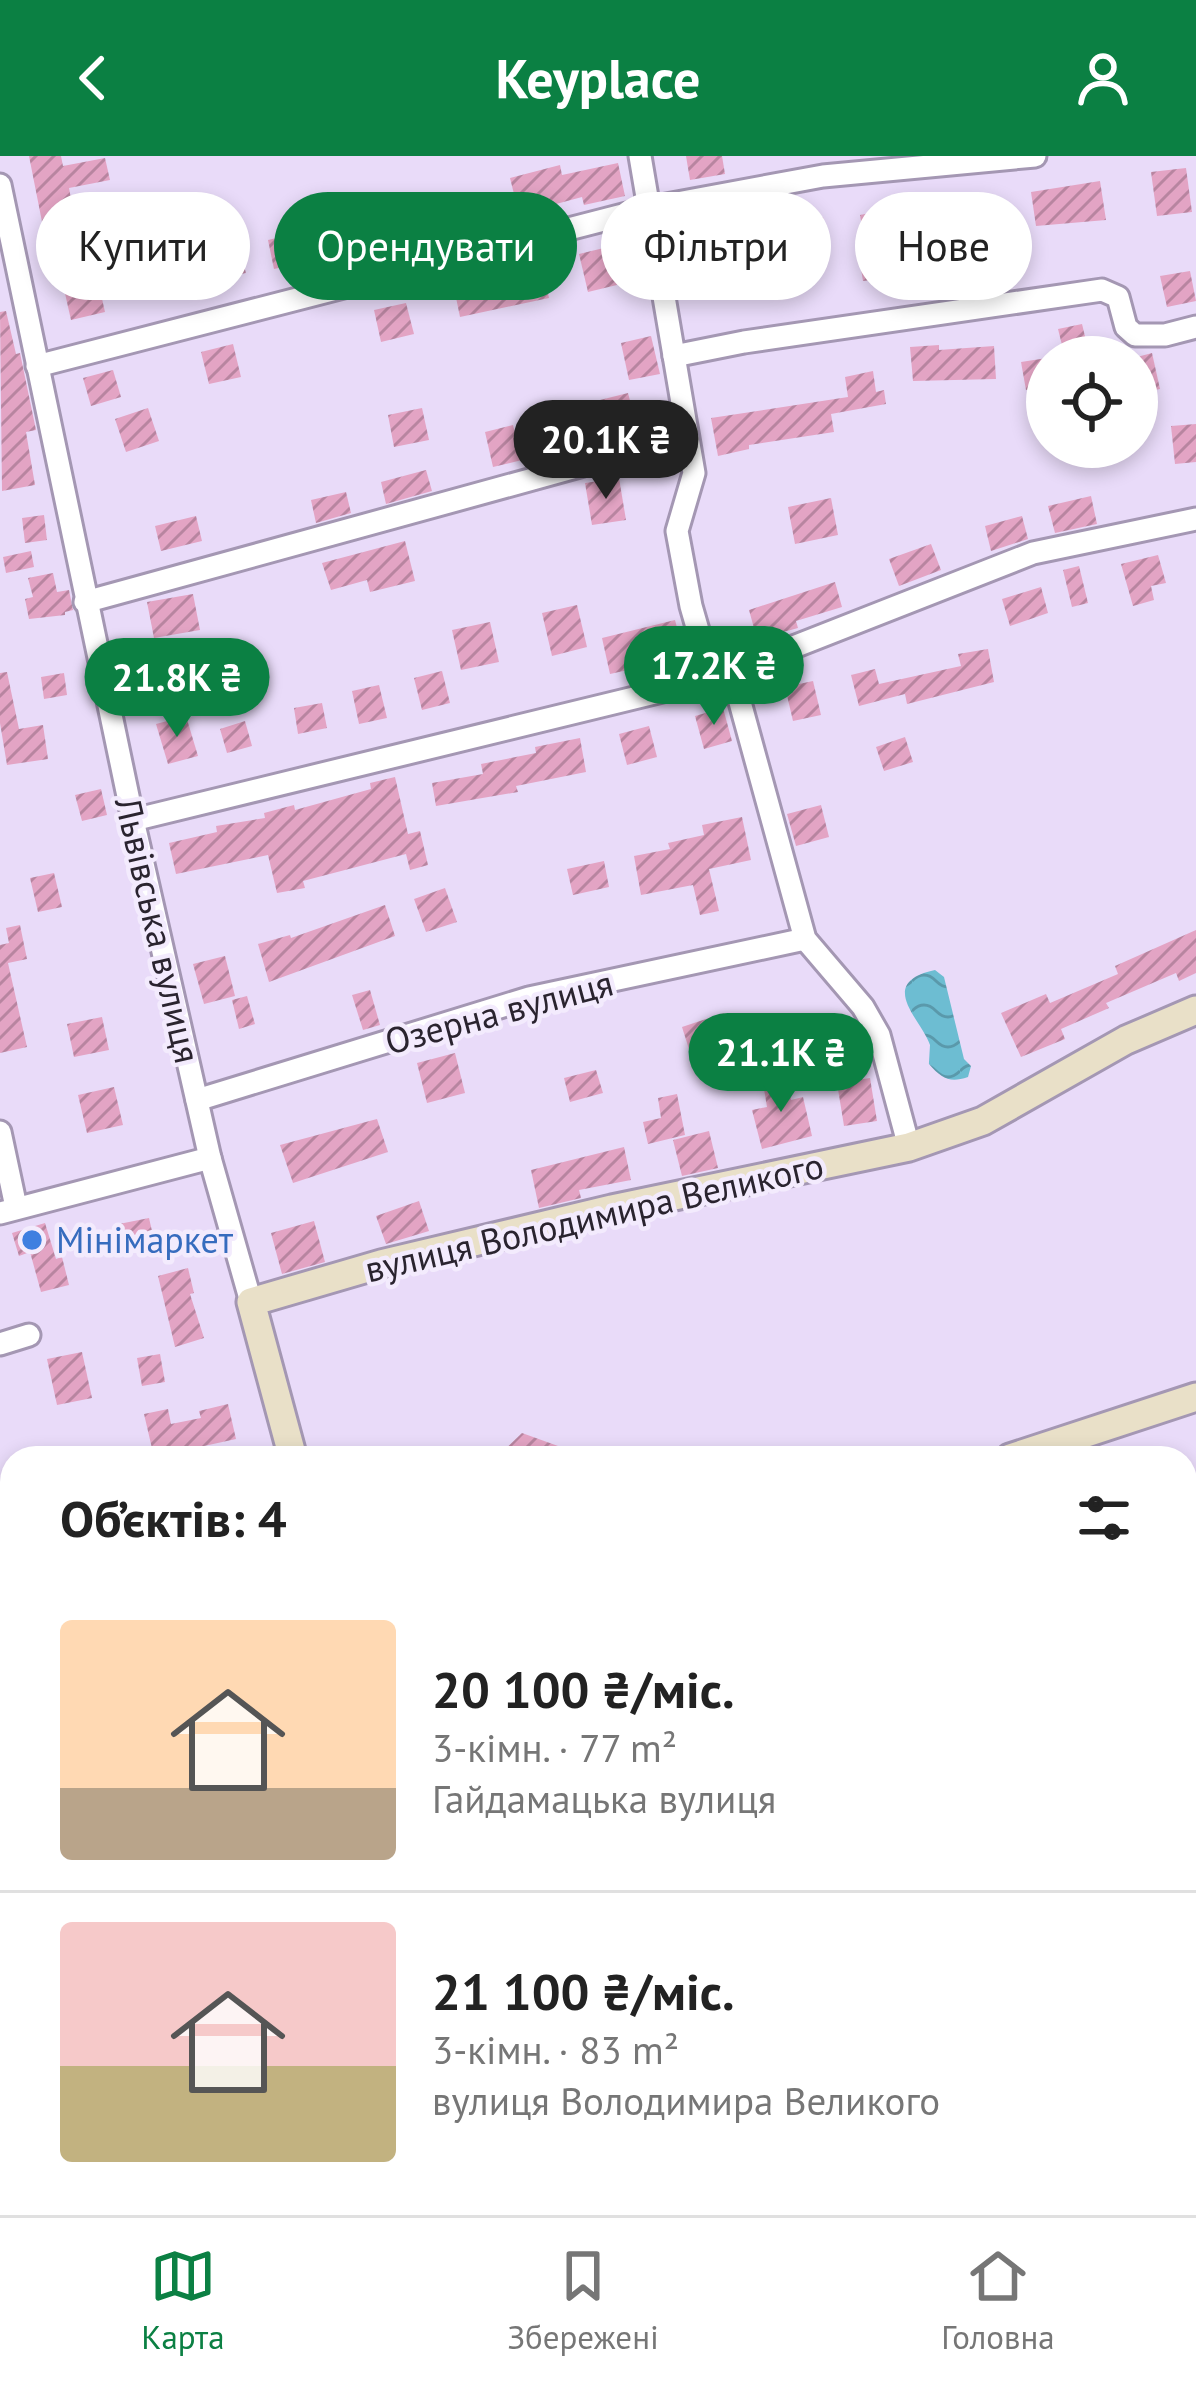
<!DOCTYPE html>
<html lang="uk">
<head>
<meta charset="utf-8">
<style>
	body { margin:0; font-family:"PT Sans",sans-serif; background:#f6f6f6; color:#222; height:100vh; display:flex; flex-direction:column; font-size:45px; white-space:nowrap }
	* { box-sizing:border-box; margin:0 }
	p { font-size:39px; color:#767676 }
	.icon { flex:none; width:66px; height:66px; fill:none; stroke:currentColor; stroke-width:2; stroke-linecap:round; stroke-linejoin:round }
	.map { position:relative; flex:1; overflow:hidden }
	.details { position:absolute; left:0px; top:1290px; width:1197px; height:771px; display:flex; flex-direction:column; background:#fff; border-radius:36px 36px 0 0; box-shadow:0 6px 18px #0003 }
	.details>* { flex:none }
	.hud { position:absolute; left:36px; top:36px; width:1125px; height:108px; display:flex; gap:24px }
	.buttons { position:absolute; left:1026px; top:180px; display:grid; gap:24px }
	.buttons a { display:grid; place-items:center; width:132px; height:132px; border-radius:50%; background:#fff; box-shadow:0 6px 18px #0003; font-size:60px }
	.price { position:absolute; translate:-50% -102px; padding:0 27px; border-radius:42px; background:#0b8043; color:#fff; font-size:39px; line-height:78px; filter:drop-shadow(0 3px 6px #0008) }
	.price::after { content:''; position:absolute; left:50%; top:72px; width:36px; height:27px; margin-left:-18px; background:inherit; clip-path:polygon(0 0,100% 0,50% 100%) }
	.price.current { background:#222; color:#fff }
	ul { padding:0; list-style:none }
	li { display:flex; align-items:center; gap:36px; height:300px; padding:0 60px }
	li+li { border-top:3px solid #e0e0e0 }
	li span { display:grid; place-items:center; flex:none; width:336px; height:240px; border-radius:12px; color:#555 }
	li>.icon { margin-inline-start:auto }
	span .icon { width:144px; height:144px; fill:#fffc; stroke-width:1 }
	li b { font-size:51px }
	h2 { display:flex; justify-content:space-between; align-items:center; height:144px; padding:0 60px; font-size:51px }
	.tag { padding:0 42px; border-radius:54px; background:#fff; box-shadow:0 6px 18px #0003; font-size:42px; line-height:108px }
	.tag.current { background:#0b8043; color:#fff }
	header { display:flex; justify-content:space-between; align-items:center; height:156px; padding:0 60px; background:#0b8043; color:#fff; font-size:54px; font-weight:600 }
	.menu { display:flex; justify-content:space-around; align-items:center; height:168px; border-top:3px solid #e0e0e0; background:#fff; font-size:33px; color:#767676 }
	.menu a { display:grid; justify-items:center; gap:6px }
	.menu .current { color:#0b8043 }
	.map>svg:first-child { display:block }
</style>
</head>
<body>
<header><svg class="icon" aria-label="back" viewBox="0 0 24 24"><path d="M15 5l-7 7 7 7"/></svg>Keyplace<svg class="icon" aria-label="person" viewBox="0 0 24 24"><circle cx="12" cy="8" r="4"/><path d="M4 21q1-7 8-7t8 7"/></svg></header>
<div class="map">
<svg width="1196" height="2059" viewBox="0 0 1196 2059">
	<defs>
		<pattern id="water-waves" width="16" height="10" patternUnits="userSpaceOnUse" patternTransform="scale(3)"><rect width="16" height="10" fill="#6dbdd2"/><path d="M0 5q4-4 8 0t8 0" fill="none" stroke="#5a99ab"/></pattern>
		<pattern id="building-hatch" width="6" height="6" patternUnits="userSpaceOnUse" patternTransform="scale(3)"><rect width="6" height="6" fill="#e3a4c4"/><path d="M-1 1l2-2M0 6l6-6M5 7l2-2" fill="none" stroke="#b885a0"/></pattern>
	</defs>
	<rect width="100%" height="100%" fill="#e9dbf9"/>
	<!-- water -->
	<path fill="url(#water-waves)" d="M935,814l9,7 20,82 7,7 -3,11c-18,6 -26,2 -39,-13 0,-1 1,-18 1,-19 -8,-25 -55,-62 5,-75z"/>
	<!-- building -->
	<g fill="url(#building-hatch)">
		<path d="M29,0h32l2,10 42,-8 5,22 -41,8 8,43 -32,6z"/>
		<path d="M686,0h36l3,18 -35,6z"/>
		<path d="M618,7l7,33 -41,9 -2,-8 -63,17 -9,-36 50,-13 2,10z"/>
		<path d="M1186,12l6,44 -35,4 -6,-44z"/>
		<path d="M1100,25l6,39 -70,6 -5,-34z"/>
		<path d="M473,39l5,24 -24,5 -4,-24z"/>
		<path d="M992,42l4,31 -122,18 6,32 -17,2 -7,-42 8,-1 -4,-23 41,-8 1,7z"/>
		<path d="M372,59l6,32 -104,22 -6,-29z"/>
		<path d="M823,61l4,28 -32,5 -4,-28z"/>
		<path d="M732,73l6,30 -31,7 -6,-30z"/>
		<path d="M235,78l11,39 -86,19 -8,-35 53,-11z"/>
		<path d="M612,90l9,38 -33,8 -9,-38z"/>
		<path d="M543,113l6,29 -89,19 -7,-34 33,-7 1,6z"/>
		<path d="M1190,115l6,30 -29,6 -7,-31z"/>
		<path d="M98,125l7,31 -34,8 -7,-31z"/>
		<path d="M406,147l8,31 -33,8 -7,-32z"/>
		<path d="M6,155l10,43 4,-1 16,77 -10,2 9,53 -33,6 -2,-179z"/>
		<path d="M1082,168l8,33h-25l-7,-28z"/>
		<path d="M651,180l9,38 -31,6 -8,-37z"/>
		<path d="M233,188l8,33 -32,7 -8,-32z"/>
		<path d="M939,189v5l55,-4 2,33 -83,2 -3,-34z"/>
		<path d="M1152,197l8,36 -23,5v-37z"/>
		<path d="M1047,202v28l-21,4 -5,-28z"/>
		<path d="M113,214l8,27 -30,9 -8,-28z"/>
		<path d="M873,215l3,21 8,-2 2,14 -55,10 3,18 -85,13v4l-31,7 -7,-38 137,-21 -3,-20z"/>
		<path d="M628,237l9,34 -33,8 -8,-34z"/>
		<path d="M148,252l11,33 -33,11 -11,-33z"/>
		<path d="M422,252l7,32 -35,7 -6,-32z"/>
		<path d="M1196,268v38l-21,2 -4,-38z"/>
		<path d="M513,269l9,35 -29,7 -8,-35z"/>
		<path d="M426,314l6,21 -46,13 -5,-22z"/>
		<path d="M619,322l7,42 -34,5 -7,-42z"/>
		<path d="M346,336l5,21 -35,10 -5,-23z"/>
		<path d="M1091,340l6,28 -42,9 -7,-27z"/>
		<path d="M831,342l7,37 -43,9 -7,-37z"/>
		<path d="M44,359l3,25 -22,3 -3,-25z"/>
		<path d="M196,360l6,25 -41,10 -6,-25z"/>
		<path d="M1022,360l6,23 -37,12 -6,-25z"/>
		<path d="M405,385l10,40 -45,11 -3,-12 -36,10 -9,-27z"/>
		<path d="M931,388l10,26 -42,16 -10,-27z"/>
		<path d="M31,395l3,16 -28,6 -3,-16z"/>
		<path d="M1158,399l8,28 -15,3 3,14 -21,6 -12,-42z"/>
		<path d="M1079,410l9,37 -16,4 -9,-37z"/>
		<path d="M53,417l4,19 12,-2 4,20 -8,2v3l-36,4 -4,-20 8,-2 -5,-19z"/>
		<path d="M835,426l7,25 -46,14 2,7 -41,11 -8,-29z"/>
		<path d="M1041,431l7,26 -38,13 -8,-27z"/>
		<path d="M193,438l7,36 -46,8 -7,-36z"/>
		<path d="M577,449l10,42 -35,9 -10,-43z"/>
		<path d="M675,464l11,42 -29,8 -2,-6 -45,10 -8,-36z"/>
		<path d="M490,466l9,40 -38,8 -9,-40z"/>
		<path d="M988,493l6,33 -87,22 -2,-10 -46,12 -8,-31 24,-6 4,15 82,-18 -3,-12z"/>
		<path d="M442,515l8,32 -28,7 -8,-32z"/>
		<path d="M7,516l12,57 24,-4 5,34 -41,6 -7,-42v-50z"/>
		<path d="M64,517l3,22 -23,4 -3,-22z"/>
		<path d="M813,525l8,34 -28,6 -8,-34z"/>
		<path d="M379,529l8,33 -28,6 -7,-33z"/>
		<path d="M322,547l5,25 -29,6 -4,-26z"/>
		<path d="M723,552l9,33 -28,8 -9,-33z"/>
		<path d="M186,560l12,40 -30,8 -12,-40z"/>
		<path d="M245,565l7,25 -25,7 -7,-24z"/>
		<path d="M649,570l8,31 -30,8 -8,-31z"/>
		<path d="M905,581l8,25 -29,9 -8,-24z"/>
		<path d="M580,582l6,34 -70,14 2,6 -82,14 -4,-23 51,-9 -2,-10 55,-11 -1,-6z"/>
		<path d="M395,621l13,57 12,-3 8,34 -18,5 -4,-16 -103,27 2,7 -28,5 -9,-38 -92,19 -7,-31 48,-11 -1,-6 49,-8 -1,-5 30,-8 1,5 76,-21 -1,-6z"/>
		<path d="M101,633l6,26 -25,6 -7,-26z"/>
		<path d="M821,649l8,32 -33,9 -9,-32z"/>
		<path d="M742,661l9,43 -42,9 10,42 -19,4 -7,-30 -52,10 -7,-39 36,-7 -2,-6 36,-8 -2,-10z"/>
		<path d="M604,705l5,26 -36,8 -6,-26z"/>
		<path d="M54,717l8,34 -24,5 -8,-34z"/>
		<path d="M445,732l12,34 -31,10 -12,-33z"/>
		<path d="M385,749l10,31 -126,46 -11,-38 32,-9 1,3z"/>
		<path d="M20,769l7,34 -19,4 19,84 -27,6v-108l9,-2 -3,-15z"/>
		<path d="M1196,774v43l-17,8 -3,-8 -70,30 3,5 -48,21 4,10 -44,18 -20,-44 45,-19 4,9 68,-29 -3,-8z"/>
		<path d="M225,800l10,40 -31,8 -11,-40z"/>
		<path d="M370,834l10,35 -17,5 -11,-35z"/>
		<path d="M247,840l8,28 -16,5 -7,-29z"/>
		<path d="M724,857l13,38 -43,14 -12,-38z"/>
		<path d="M102,861l7,33 -35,7 -7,-33z"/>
		<path d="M455,897l10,40 -38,10 -10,-40z"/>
		<path d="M596,914l7,23 -33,9 -6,-24z"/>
		<path d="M787,918l4,26 12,-3 9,39 -50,13 -10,-39 15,-3 -5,-30z"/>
		<path d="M870,922l7,43 -33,5 -7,-43z"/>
		<path d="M114,931l9,38 -36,8 -9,-38z"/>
		<path d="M677,938l8,41 -37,9 -5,-22 18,-4 -3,-20z"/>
		<path d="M377,963l11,33 -95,31 -13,-38z"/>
		<path d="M709,975l9,37 -36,8 -9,-36z"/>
		<path d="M624,991l7,33 -52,10 2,8 -42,10 -8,-38z"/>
		<path d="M419,1045l10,30 -43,13 -10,-28z"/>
		<path d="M149,1062l6,26 -30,6 -6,-26z"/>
		<path d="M314,1065l11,41 -43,12 -11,-41z"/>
		<path d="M45,1067l11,36 6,-2 7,28 -28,7 -11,-40 -11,4 -7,-23z"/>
		<path d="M188,1112l6,25 -4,1 14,44 -29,9 -17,-71z"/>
		<path d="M82,1196l10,46 -35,7 -10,-46z"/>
		<path d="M160,1198l5,28 -23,4 -5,-28z"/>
		<path d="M228,1248l8,35 -82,18 -10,-43 24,-5 3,15 30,-6 -2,-7z"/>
		<path d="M522,1277l61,22v3h-87z"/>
	</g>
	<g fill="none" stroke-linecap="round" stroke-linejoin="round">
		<!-- street casing -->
		<g stroke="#a497b3" stroke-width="27">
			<g id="street">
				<path d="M640,0l54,317 -17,58 14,75 21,73"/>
				<path d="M0,29l133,635 77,338 41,144"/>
				<path d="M674,200l70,-14 358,-52 16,7 8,30 9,8h30l31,-8"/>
				<path d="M37,210l613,-158 173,-32 212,-20"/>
				<path d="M85,446l495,-136"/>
				<path d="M732,517l73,266 58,68 16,28 30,112"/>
				<path d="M133,664l579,-141 321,-126 163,-34"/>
				<path d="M197,944l332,-102 276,-59"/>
				<path d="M0,976l16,75"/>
				<path d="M0,1057l210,-55"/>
				<path d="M0,1188l29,-9"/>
				<path d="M1185,1592l11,-5"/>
				<path d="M1185,1951l11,-4"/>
				<path d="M393,2049l2,10"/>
				<path d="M970,2049l3,10"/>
				<path d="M58,2059l28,-10"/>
				<path d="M912,2059l24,-10"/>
			</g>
		</g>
		<!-- secondary casing -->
		<g stroke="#a497b3" stroke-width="33">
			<g id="secondary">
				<path d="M293,1302l-42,-156 130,-38 231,-55 297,-62 74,-26 143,-81 70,-30"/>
				<path d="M1010,1302l186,-61"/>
				<path d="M0,1518l12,-5"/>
				<path d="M0,1669l12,45"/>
				<path d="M0,1818l12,-7"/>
			</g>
		</g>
		<!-- street -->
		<use href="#street" stroke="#fff" stroke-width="21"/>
		<!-- secondary -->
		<use href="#secondary" stroke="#e9e0c8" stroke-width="27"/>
	</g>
	<!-- markers -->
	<circle fill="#3f7fe0" stroke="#f3ebfd" stroke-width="4.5" cx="32" cy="1084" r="12"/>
	<g text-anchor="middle" stroke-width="9" stroke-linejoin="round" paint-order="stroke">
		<!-- street labels -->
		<g font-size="36" fill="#2a242f" stroke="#f3ebfd">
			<text transform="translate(158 774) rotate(77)" y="13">Львівська вулиця</text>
			<text transform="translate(499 856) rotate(-15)" y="13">Озерна вулиця</text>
			<text transform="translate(594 1061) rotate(-13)" y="13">вулиця Володимира Великого</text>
		</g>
		<!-- shop labels -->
		<g font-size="36" fill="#366cbe" stroke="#f3ebfd" text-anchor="start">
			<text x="56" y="1097">Мінімаркет</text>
		</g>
	</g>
</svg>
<div class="buttons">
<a><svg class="icon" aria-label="locate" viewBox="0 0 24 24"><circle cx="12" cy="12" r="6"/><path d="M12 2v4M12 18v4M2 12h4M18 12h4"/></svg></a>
</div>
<b class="price current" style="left:606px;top:346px">20.1K ₴</b>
<b class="price" style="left:714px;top:572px">17.2K ₴</b>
<b class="price" style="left:177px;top:584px">21.8K ₴</b>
<b class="price" style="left:781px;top:959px">21.1K ₴</b>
<div class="hud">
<a class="tag">Купити</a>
<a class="tag current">Орендувати</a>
<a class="tag">Фільтри</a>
<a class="tag">Нове</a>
</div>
<section class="details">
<h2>Об’єктів: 4<svg class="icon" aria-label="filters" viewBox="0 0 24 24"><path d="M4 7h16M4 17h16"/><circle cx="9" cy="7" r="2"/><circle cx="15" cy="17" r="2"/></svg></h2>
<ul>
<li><span style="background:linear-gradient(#ffd9b3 70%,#b9a48a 0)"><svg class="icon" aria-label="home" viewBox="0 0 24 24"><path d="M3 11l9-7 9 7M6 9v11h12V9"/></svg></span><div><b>20 100 ₴/міс.</b><p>3-кімн. · 77 m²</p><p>Гайдамацька вулиця</p></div></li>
<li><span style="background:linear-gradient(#f6c9c9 60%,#c2b280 0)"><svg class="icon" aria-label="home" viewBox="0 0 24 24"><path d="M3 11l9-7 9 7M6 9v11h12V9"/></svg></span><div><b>21 100 ₴/міс.</b><p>3-кімн. · 83 m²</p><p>вулиця Володимира Великого</p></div></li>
</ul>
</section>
</div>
<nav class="menu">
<a class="current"><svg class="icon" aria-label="map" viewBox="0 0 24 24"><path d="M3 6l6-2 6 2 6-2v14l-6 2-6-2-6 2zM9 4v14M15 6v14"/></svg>Карта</a>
<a><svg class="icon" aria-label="saved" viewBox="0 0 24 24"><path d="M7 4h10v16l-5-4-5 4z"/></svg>Збережені</a>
<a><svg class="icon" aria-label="home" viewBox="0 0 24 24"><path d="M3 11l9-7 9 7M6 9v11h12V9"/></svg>Головна</a>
</nav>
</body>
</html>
